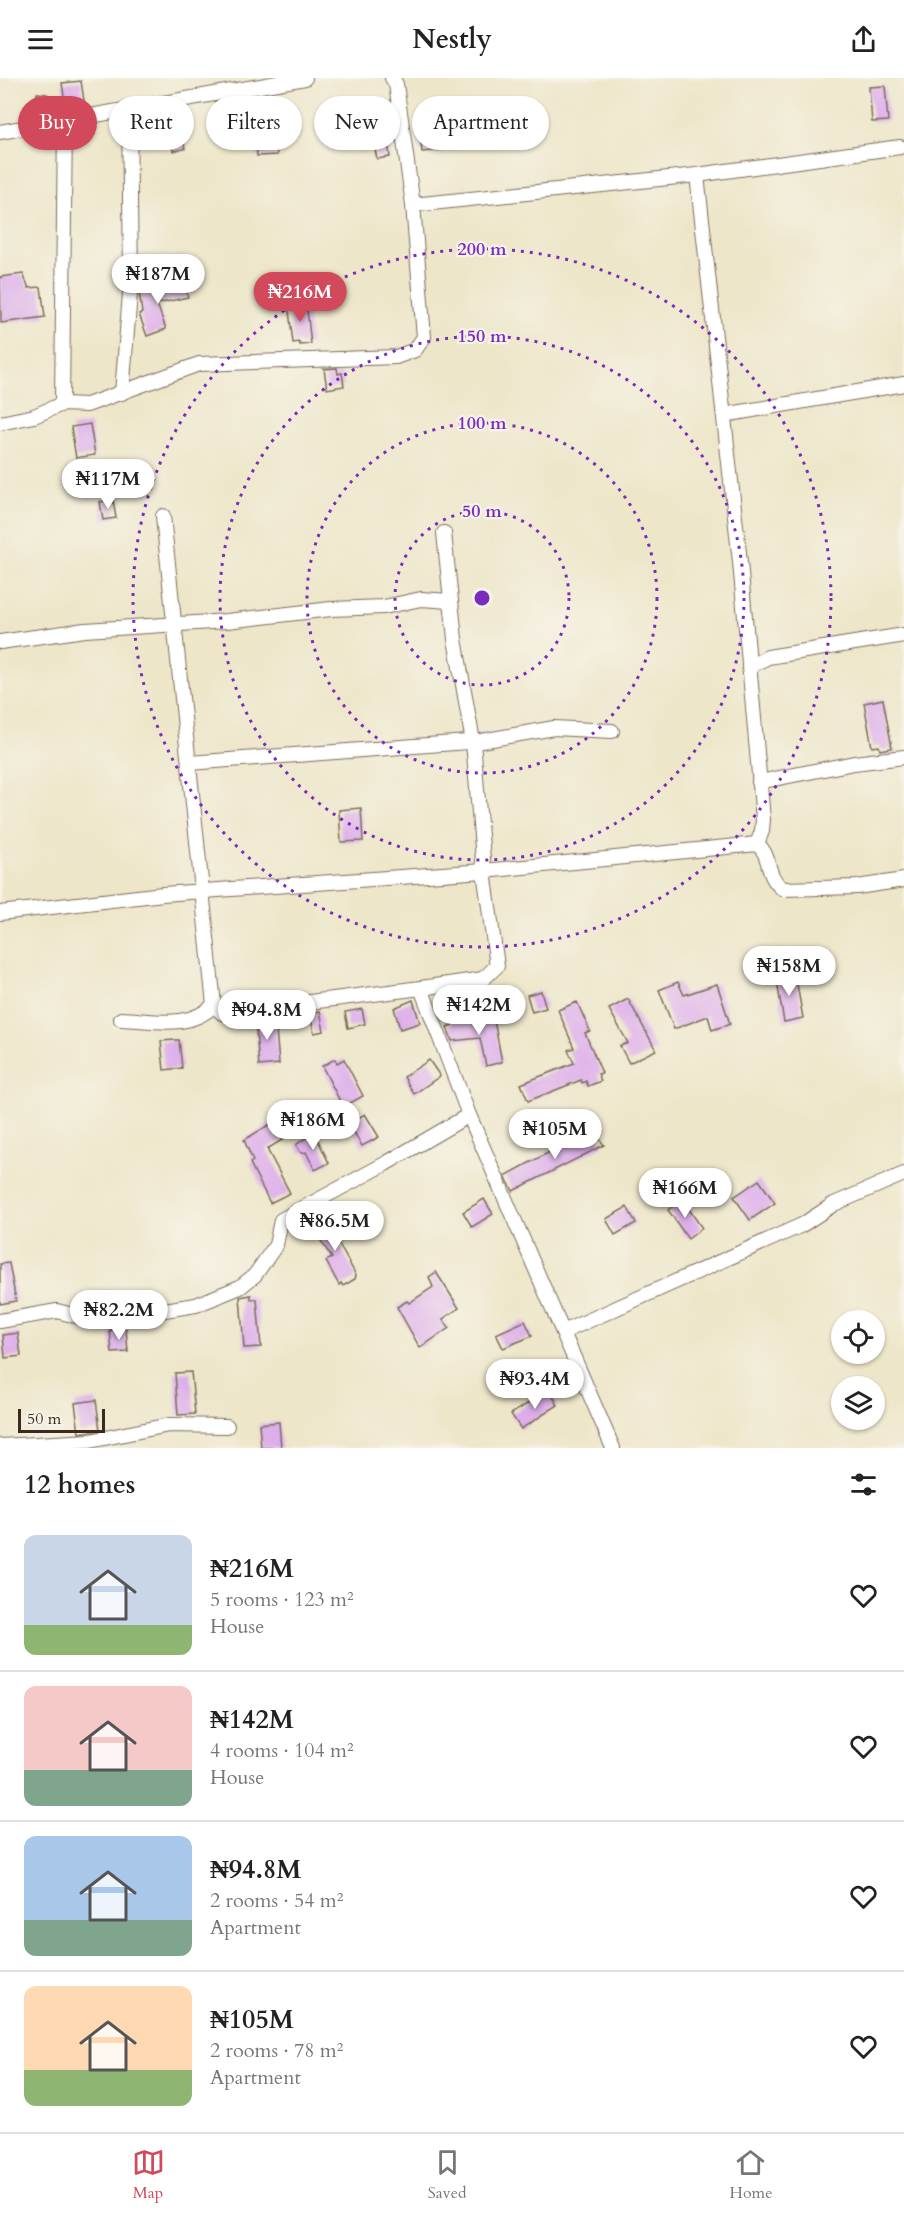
<!DOCTYPE html>
<html lang="en">
<head>
<meta charset="utf-8">
<style>
	body { margin:0; font-family:Cardo,serif; background:#f2f2f2; color:#222; height:100vh; display:flex; flex-direction:column; font-size:22px; white-space:nowrap }
	* { box-sizing:border-box; margin:0 }
	p { font-size:20px; color:#767676 }
	.icon { flex:none; width:33px; height:33px; fill:none; stroke:currentColor; stroke-width:2; stroke-linecap:round; stroke-linejoin:round }
	.map { position:relative; height:1370px; overflow:hidden }
	.sheet { display:flex; flex-direction:column; background:#fff; flex:1 }
	.sheet>* { flex:none }
	.guide { position:absolute; left:18px; top:18px; width:600px; height:54px; display:flex; gap:12px }
	.buttons { position:absolute; left:831px; top:1232px; display:grid; gap:12px }
	.buttons a { display:grid; place-items:center; width:54px; height:54px; border-radius:50%; background:#fff; box-shadow:0 2px 4px #0004; font-size:30px }
	.scale { position:absolute; left:18px; bottom:15px; width:87px; box-sizing:border-box; padding-left:6px; border:3px solid #3b2a1e; border-top:0; font-size:16px; line-height:21px; white-space:nowrap; color:#3b2a1e; -webkit-text-stroke:4px #f7f3e8; paint-order:stroke }
	.price { position:absolute; translate:-50% -51px; padding:0 14px; border-radius:21px; background:#fff; color:#222; font-size:20px; line-height:39px; filter:drop-shadow(0 2px 3px #0008) }
	.price::after { content:''; position:absolute; left:50%; top:36px; width:18px; height:14px; margin-left:-9px; background:inherit; clip-path:polygon(0 0,100% 0,50% 100%) }
	.price.on { background:#d1495b; color:#fff }
	ul { padding:0; list-style:none }
	li { display:flex; align-items:center; gap:18px; height:150px; padding:0 24px }
	li+li { border-top:2px solid #e0e0e0 }
	li span { display:grid; place-items:center; flex:none; width:168px; height:120px; border-radius:12px; color:#555 }
	li>.icon { margin-inline-start:auto }
	span .icon { width:72px; height:72px; fill:#fffc; stroke-width:1 }
	li b { font-size:26px }
	h2 { display:flex; justify-content:space-between; align-items:center; height:72px; padding:0 24px; font-size:26px }
	.pill { padding:0 21px; border-radius:27px; background:#fff; box-shadow:0 2px 4px #0004; font-size:21px; line-height:54px }
	.pill.on { background:#d1495b; color:#fff }
	header { display:flex; justify-content:space-between; align-items:center; height:78px; padding:0 24px; background:#fff; font-size:27px; font-weight:600 }
	.dock { display:flex; justify-content:space-around; align-items:center; height:84px; border-top:2px solid #e0e0e0; background:#fff; font-size:16px; color:#767676 }
	.dock a { display:grid; justify-items:center; gap:3px }
	.dock .on { color:#d1495b }
	.map>svg:first-child { display:block }
</style>
</head>
<body>
<header><svg class="icon" aria-label="menu" viewBox="0 0 24 24"><path d="M4 6h16M4 12h16M4 18h16"/></svg>Nestly<svg class="icon" aria-label="share" viewBox="0 0 24 24"><path d="M12 15V3M7 8l5-5 5 5M5 13v7h14v-7"/></svg></header>
<div class="map">
<svg width="904" height="1370" viewBox="0 0 904 1370">
	<rect width="100%" height="100%" fill="#f7f3e8"/>
	<filter id="ink" filterUnits="userSpaceOnUse"><feTurbulence type="fractalNoise" baseFrequency=".0167" numOctaves="2"/><feDisplacementMap in="SourceGraphic" scale="12" xChannelSelector="R" yChannelSelector="G"/><feConvolveMatrix kernelMatrix="1 2 1 2 8 2 1 2 1" color-interpolation-filters="sRGB"/></filter>
	<filter id="wash" filterUnits="userSpaceOnUse"><feTurbulence type="fractalNoise" baseFrequency=".008" numOctaves="4" result="noise"/><feDisplacementMap in="SourceGraphic" scale="24" xChannelSelector="R" yChannelSelector="G"/><feGaussianBlur stdDeviation="1.35" result="paint"/><feColorMatrix in="noise" values="0 0 0 0 0 0 0 0 0 0 0 0 0 0 0 0 0 1.4 0 .05"/><feComposite in="paint" operator="in"/></filter>
	<g filter="url(#wash)">
		<rect width="100%" height="100%" fill="#ede6c9"/>
		<g id="blocks">
			<!-- building -->
			<g fill="#ddaeea">
				<path d="M81,3l4,26 -19,2 -4,-26z"/>
				<path d="M885,8l3,35 -16,1 -3,-35z"/>
				<path d="M37,15l10,1 -1,19h-10z"/>
				<path d="M274,27l3,50 -20,1 -3,-50z"/>
				<path d="M180,39l5,32 -12,2 -6,-31z"/>
				<path d="M461,54l1,16 -40,4 -2,-17z"/>
				<path d="M388,65l2,14 -13,2 -3,-14z"/>
				<path d="M23,196l6,14 12,-1 4,30 -44,6 -1,-46z"/>
				<path d="M184,204l4,15 -31,7 9,25 -19,7 -8,-22 3,-1 -3,-21z"/>
				<path d="M306,223l5,43 -11,1 -1,-3 -6,1 -5,-40z"/>
				<path d="M337,290l1,6 4,-1 2,13 -17,3 -3,-20z"/>
				<path d="M90,346l5,31 -19,3 -5,-31z"/>
				<path d="M113,422l3,18 -13,2 -3,-18z"/>
				<path d="M883,621l9,49 -12,2 -1,-4 -7,1 -8,-44z"/>
				<path d="M361,730l2,33 -22,1 -2,-32z"/>
				<path d="M795,895l8,45 -19,4 -8,-46z"/>
				<path d="M678,904l6,13 33,-11 13,40 -18,6 -4,-14 -34,13 -15,-39z"/>
				<path d="M541,913l5,17 -14,4 -5,-17z"/>
				<path d="M628,921l28,51 -27,13 -9,-17 8,-3 -19,-34z"/>
				<path d="M413,922l7,23 -20,6 -6,-21z"/>
				<path d="M577,924l13,29 -5,2 17,40 -4,1 3,7 -13,5 -2,-5 -4,2 -1,-3 -53,21 -7,-17 53,-21 -6,-13 6,-2 -16,-38z"/>
				<path d="M362,931l3,15 -17,4 -3,-16z"/>
				<path d="M320,933l4,20 -10,2 -4,-20z"/>
				<path d="M493,937l9,47 -16,4 -6,-28 -28,3 -5,-14 5,-2 -1,-3z"/>
				<path d="M269,938l6,1 4,47 -20,2 -4,-47z"/>
				<path d="M176,962h3l3,28 -18,2 -3,-29z"/>
				<path d="M335,981l2,4 7,-4 19,37 -20,11 -21,-41z"/>
				<path d="M429,982l11,16 -26,18 -10,-17z"/>
				<path d="M365,1036l14,23 -17,9 -13,-23z"/>
				<path d="M282,1039l10,17 -25,15 23,44 -20,10 -20,-40 3,-2 -9,-21z"/>
				<path d="M592,1051l12,16 -91,46 -8,-15z"/>
				<path d="M314,1054l15,31 -14,7 -9,-18 -5,1 -5,-8z"/>
				<path d="M759,1102l16,23 -25,17 -16,-23z"/>
				<path d="M484,1121l9,15 -21,13 -9,-15z"/>
				<path d="M682,1121l20,29 -14,11 -20,-29z"/>
				<path d="M627,1129l9,16 -21,12 -9,-16z"/>
				<path d="M327,1138l13,21 -4,2 20,36 -1,4 -12,7 -2,-3 -2,2 -13,-24 6,-3 -20,-31z"/>
				<path d="M9,1185l7,38 -16,3v-40z"/>
				<path d="M436,1194l23,36 -16,11 6,9 -29,20 -23,-41 10,-6 2,2 24,-16 -4,-10z"/>
				<path d="M251,1217v4h6l4,48 -17,1 -4,-51z"/>
				<path d="M525,1243l7,15 -29,12 -7,-14z"/>
				<path d="M126,1251l2,23 -16,1 -2,-23z"/>
				<path d="M18,1255l3,23 -16,2 -2,-23z"/>
				<path d="M191,1294l4,42 -17,1 -3,-42z"/>
				<path d="M549,1312l9,15 -37,24 -10,-15z"/>
				<path d="M96,1322l4,30 -21,3 -4,-30z"/>
				<path d="M279,1344l2,26h-20l-2,-24z"/>
			</g>
		</g>
	</g>
	<g filter="url(#ink)">
		<use href="#blocks" fill-opacity="0" stroke="#796c5a" stroke-width="1.5"/>
		<g fill="none" stroke-linecap="round" stroke-linejoin="round">
			<!-- minor casing -->
			<g stroke="#796c5a" stroke-width="16">
				<g id="minor">
					<path d="M392,0l4,6 17,121"/>
					<path d="M0,54l305,-54"/>
					<path d="M697,97l43,387 23,257 -1,12 -5,13"/>
					<path d="M122,315l9,-112 -2,-173"/>
					<path d="M62,326l3,-285"/>
					<path d="M724,337l180,-31"/>
					<path d="M0,345l34,-7 28,-12 25,1 112,-41 197,-7 19,-7 9,-13 -11,-132 284,-30 203,-28"/>
					<path d="M163,438l51,489 8,8 199,-25"/>
					<path d="M444,455l11,106 18,103 11,129 13,95 -14,13 -62,9 48,127 144,333"/>
					<path d="M0,564l85,-12 142,-9 104,-12 53,-2 37,-8 29,2"/>
					<path d="M749,589l19,-10 136,-22"/>
					<path d="M189,685l292,-22 73,-13 58,3"/>
					<path d="M759,704l95,-19 50,-6"/>
					<path d="M0,835l163,-19 321,-23 273,-27c16,13 7,31 26,45l74,-2 47,-7"/>
					<path d="M121,941c32,1 68,11 93,-14"/>
					<path d="M0,1243l57,-10 23,6 35,1 81,-13 44,-18 15,-12 21,-30 5,-25 104,-56 84,-49"/>
					<path d="M563,1254l239,-107 32,-21 70,-30"/>
					<path d="M0,1368l90,-5 79,-16 58,1"/>
				</g>
			</g>
			<!-- minor -->
			<use href="#minor" stroke="#fff" stroke-width="14"/>
		</g>
	</g>
	<!-- distance rings -->
	<g fill="none" stroke="#7b2cbf" stroke-width="3" stroke-dasharray="3 6">
		<circle cx="482" cy="520" r="87"/>
		<circle cx="482" cy="520" r="175"/>
		<circle cx="482" cy="520" r="262"/>
		<circle cx="482" cy="520" r="349"/>
	</g>
	<circle cx="482" cy="520" r="9" fill="#7b2cbf" stroke="#f7f3e8" stroke-width="3"/>
	<g font-size="18" text-anchor="middle" font-weight="bold" fill="#7b2cbf" stroke="#f7f3e8" stroke-width="4.5" stroke-linejoin="round" paint-order="stroke">
		<text x="482" y="177">200 m</text>
		<text x="482" y="264">150 m</text>
		<text x="482" y="351">100 m</text>
		<text x="482" y="439">50 m</text>
	</g>
</svg>
<div class="buttons">
<a><svg class="icon" aria-label="locate" viewBox="0 0 24 24"><circle cx="12" cy="12" r="6"/><path d="M12 2v4M12 18v4M2 12h4M18 12h4"/></svg></a>
<a><svg class="icon" aria-label="layers" viewBox="0 0 24 24"><path d="M12 4l9 5-9 5-9-5zM3 14l9 5 9-5"/></svg></a>
</div>
<div class="scale">50 m</div>
<b class="price" style="left:158px;top:227px">₦187M</b>
<b class="price on" style="left:300px;top:245px">₦216M</b>
<b class="price" style="left:108px;top:432px">₦117M</b>
<b class="price" style="left:789px;top:919px">₦158M</b>
<b class="price" style="left:479px;top:958px">₦142M</b>
<b class="price" style="left:267px;top:963px">₦94.8M</b>
<b class="price" style="left:313px;top:1073px">₦186M</b>
<b class="price" style="left:555px;top:1082px">₦105M</b>
<b class="price" style="left:685px;top:1141px">₦166M</b>
<b class="price" style="left:335px;top:1174px">₦86.5M</b>
<b class="price" style="left:119px;top:1263px">₦82.2M</b>
<b class="price" style="left:535px;top:1332px">₦93.4M</b>
<div class="guide">
<a class="pill on">Buy</a>
<a class="pill">Rent</a>
<a class="pill">Filters</a>
<a class="pill">New</a>
<a class="pill">Apartment</a>
</div>
</div>
<section class="sheet">
<h2>12 homes<svg class="icon" aria-label="filters" viewBox="0 0 24 24"><path d="M4 7h16M4 17h16"/><circle cx="9" cy="7" r="2"/><circle cx="15" cy="17" r="2"/></svg></h2>
<ul>
<li><span style="background:linear-gradient(#c9d6e8 75%,#8fb573 0)"><svg class="icon" aria-label="home" viewBox="0 0 24 24"><path d="M3 11l9-7 9 7M6 9v11h12V9"/></svg></span><div><b>₦216M</b><p>5 rooms · 123 m²</p><p>House</p></div><svg class="icon" aria-label="heart" viewBox="0 0 24 24"><path d="M12 20l-8-8c-3-5 5-10 8-4 3-6 11-1 8 4z"/></svg></li>
<li><span style="background:linear-gradient(#f6c9c9 70%,#7fa58c 0)"><svg class="icon" aria-label="home" viewBox="0 0 24 24"><path d="M3 11l9-7 9 7M6 9v11h12V9"/></svg></span><div><b>₦142M</b><p>4 rooms · 104 m²</p><p>House</p></div><svg class="icon" aria-label="heart" viewBox="0 0 24 24"><path d="M12 20l-8-8c-3-5 5-10 8-4 3-6 11-1 8 4z"/></svg></li>
<li><span style="background:linear-gradient(#a9c7e8 70%,#7fa58c 0)"><svg class="icon" aria-label="home" viewBox="0 0 24 24"><path d="M3 11l9-7 9 7M6 9v11h12V9"/></svg></span><div><b>₦94.8M</b><p>2 rooms · 54 m²</p><p>Apartment</p></div><svg class="icon" aria-label="heart" viewBox="0 0 24 24"><path d="M12 20l-8-8c-3-5 5-10 8-4 3-6 11-1 8 4z"/></svg></li>
<li><span style="background:linear-gradient(#ffd9b3 70%,#8fb573 0)"><svg class="icon" aria-label="home" viewBox="0 0 24 24"><path d="M3 11l9-7 9 7M6 9v11h12V9"/></svg></span><div><b>₦105M</b><p>2 rooms · 78 m²</p><p>Apartment</p></div><svg class="icon" aria-label="heart" viewBox="0 0 24 24"><path d="M12 20l-8-8c-3-5 5-10 8-4 3-6 11-1 8 4z"/></svg></li>
</ul>
</section>
<nav class="dock">
<a class="on"><svg class="icon" aria-label="map" viewBox="0 0 24 24"><path d="M3 6l6-2 6 2 6-2v14l-6 2-6-2-6 2zM9 4v14M15 6v14"/></svg>Map</a>
<a><svg class="icon" aria-label="saved" viewBox="0 0 24 24"><path d="M7 4h10v16l-5-4-5 4z"/></svg>Saved</a>
<a><svg class="icon" aria-label="home" viewBox="0 0 24 24"><path d="M3 11l9-7 9 7M6 9v11h12V9"/></svg>Home</a>
</nav>
</body>
</html>
